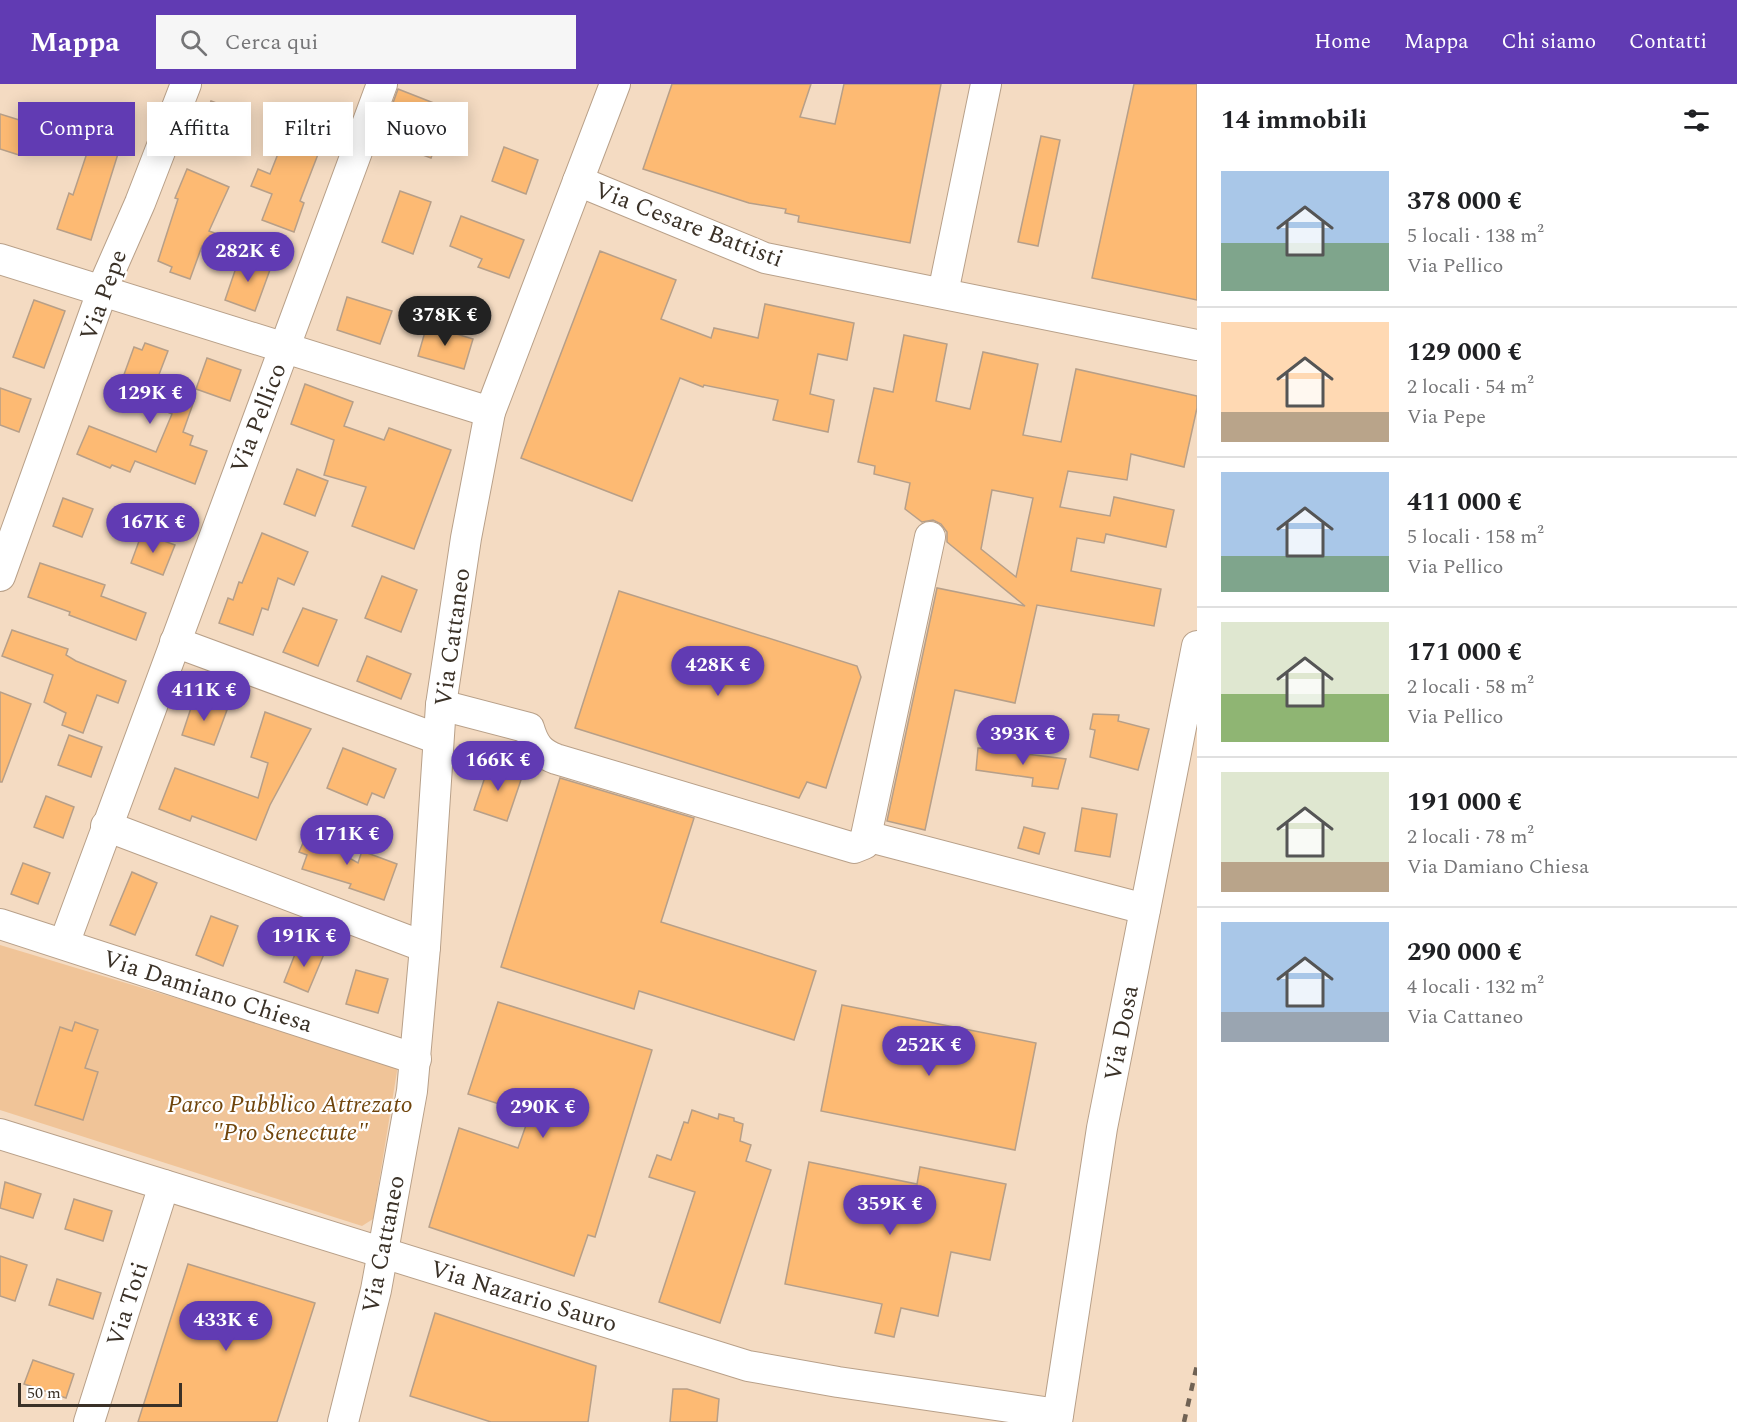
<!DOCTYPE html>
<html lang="it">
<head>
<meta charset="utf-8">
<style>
	body { margin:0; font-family:Spectral,serif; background:#f6f6f6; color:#202124; height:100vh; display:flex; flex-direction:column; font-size:22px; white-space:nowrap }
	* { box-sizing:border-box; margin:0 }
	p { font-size:20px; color:#757577 }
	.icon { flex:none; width:33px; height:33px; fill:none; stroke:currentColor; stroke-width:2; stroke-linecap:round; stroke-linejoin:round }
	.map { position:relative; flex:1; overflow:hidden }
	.drawer { display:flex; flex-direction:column; background:#fff; width:540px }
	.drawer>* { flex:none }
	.top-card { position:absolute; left:18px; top:18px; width:570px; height:54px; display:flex; gap:12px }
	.scale { position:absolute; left:18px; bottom:15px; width:164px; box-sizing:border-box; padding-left:6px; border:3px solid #3a3127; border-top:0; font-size:16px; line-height:21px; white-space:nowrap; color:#3a3127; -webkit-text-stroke:4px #fff; paint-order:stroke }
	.price { position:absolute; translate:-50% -51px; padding:0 14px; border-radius:21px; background:#613bb3; color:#fff; font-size:20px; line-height:39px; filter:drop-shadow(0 2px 3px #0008) }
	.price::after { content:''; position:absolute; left:50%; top:36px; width:18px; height:14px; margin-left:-9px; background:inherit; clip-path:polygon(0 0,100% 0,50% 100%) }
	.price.selected { background:#222; color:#fff }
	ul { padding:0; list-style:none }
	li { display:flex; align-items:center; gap:18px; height:150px; padding:0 24px }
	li+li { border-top:2px solid #e0e0e0 }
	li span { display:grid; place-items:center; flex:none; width:168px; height:120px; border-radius:0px; color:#555 }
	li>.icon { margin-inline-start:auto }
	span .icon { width:72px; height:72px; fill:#fffc; stroke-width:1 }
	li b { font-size:26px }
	h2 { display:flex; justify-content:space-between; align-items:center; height:72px; padding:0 24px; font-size:26px }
	.chip { padding:0 21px; border-radius:0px; background:#fff; box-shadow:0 3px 15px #0003; font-size:21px; line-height:54px }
	.chip.selected { background:#613bb3; color:#fff }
	header { display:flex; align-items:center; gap:36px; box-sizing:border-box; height:84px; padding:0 30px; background:#613bb3; color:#fff }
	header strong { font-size:28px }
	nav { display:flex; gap:33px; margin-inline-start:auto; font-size:21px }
	.search { width:420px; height:54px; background:#f6f6f6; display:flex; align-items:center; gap:15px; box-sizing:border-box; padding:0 21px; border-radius:0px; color:#757577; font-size:22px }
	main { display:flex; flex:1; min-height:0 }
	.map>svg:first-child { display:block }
</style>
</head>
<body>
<header>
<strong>Mappa</strong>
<div class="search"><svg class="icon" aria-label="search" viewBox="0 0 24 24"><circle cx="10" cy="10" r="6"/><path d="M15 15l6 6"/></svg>Cerca qui</div>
<nav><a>Home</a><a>Mappa</a><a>Chi siamo</a><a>Contatti</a></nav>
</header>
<main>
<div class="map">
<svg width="1197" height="1338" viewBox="0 0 1197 1338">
	<rect width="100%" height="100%" fill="#f4dbc2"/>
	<!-- green -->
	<path fill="#f0c498" d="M0,861l398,120 -25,154 -11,7 -362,-116z"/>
	<!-- building -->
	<g fill="#fdba73" stroke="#b79f88" stroke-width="1.5" fill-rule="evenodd">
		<path d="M672,0h139l-11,33 35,7 9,-40h97l-31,159 -112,-21 1,-6 -14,-3 1,-4 -37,-6 -106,-34z"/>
		<path d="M1134,0h63v216l-105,-22z"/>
		<path d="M398,5l51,20 -18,49 -51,-19z"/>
		<path d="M211,17l34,13 -12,29 -33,-12z"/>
		<path d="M0,30l29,9 -10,32 -19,-6z"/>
		<path d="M287,47l35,13 -22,57 4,2 -10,29 -32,-12 10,-26 -21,-8 7,-17 12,5z"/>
		<path d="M94,48l28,9 -31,99 -34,-11 12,-36 4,2z"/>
		<path d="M1041,52l19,4 -22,106 -20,-4z"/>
		<path d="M504,63l34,13 -12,34 -34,-13z"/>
		<path d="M187,85l42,18 -20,44 34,12 -1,7 -40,-4 -12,33 -20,-7 2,-5 -14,-6 20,-62 -3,-1z"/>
		<path d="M400,107l31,11 -18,52 -31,-12z"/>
		<path d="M461,132l63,24 -15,38 -31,-11 4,-8 -32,-13z"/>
		<path d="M600,167l76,29 -15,39 50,19 3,-10 44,10 7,-34 89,19 -7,37 -29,-6 -8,40 24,6 -6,32 -55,-12 5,-20 -74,-15 -1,2 -23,-9 -48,123 -111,-43z"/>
		<path d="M240,172l31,11 -16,44 -30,-11z"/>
		<path d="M347,213l45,14 -12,33 -43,-14z"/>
		<path d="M34,216l31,11 -21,57 -31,-11z"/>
		<path d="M427,241l46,14 -9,30 -46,-13z"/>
		<path d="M904,251l43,9 -11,57 34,8 13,-57 55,12 -15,71 38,7 15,-73 121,27v12l-13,59 -53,-13 -4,26 -59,-9 -8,36 50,9 4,-19 60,13 -8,37 -60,-13 -2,9 -27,-5 -6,33 90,18 -7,37 -117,-21 -22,98 -60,-13 -30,140 -38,-9 50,-233 88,18 -78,-64v-10l-6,-8 -8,-4 -11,2 -17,-13 5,-26 -36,-9 1,-8 -17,-4 16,-74 19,4zM992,406l41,8 -17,79 -35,-28z"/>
		<path d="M145,259l23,8 -13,34 40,13 -12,34 10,4 -3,9 17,6 -12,33 -60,-23 -5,11 -18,-7 -2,3 -33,-14 12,-28 67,26 16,-38 -46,-20 -4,-14 12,-33 8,3z"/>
		<path d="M207,274l34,12 -11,31 -34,-12z"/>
		<path d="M305,300l48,18 -9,24 40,14 5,-12 62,22 -37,99 -62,-23 14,-39 -42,-12 10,-35 -43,-16z"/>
		<path d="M0,304l31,11 -12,33 -19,-7z"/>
		<path d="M297,385l31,12 -13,35 -31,-12z"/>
		<path d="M63,414l30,11 -11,28 -29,-11z"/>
		<path d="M142,449l33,12 -12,30 -32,-12z"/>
		<path d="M262,449l46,19 -14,33 -16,-7 -10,32 -6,-2 -9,27 -34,-12 9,-25 5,2 6,-18 3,1z"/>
		<path d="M40,479l65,22 -4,11 45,17 -10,27 -67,-25 1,-3 -42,-15z"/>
		<path d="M382,492l35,14 -16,42 -36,-14z"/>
		<path d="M619,507l238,75 4,11 -35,111 -19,-6 -8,16 -224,-70z"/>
		<path d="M303,524l34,12 -19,46 -35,-14z"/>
		<path d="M12,546l56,19 -2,6 10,6 50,20 -8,22 -21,-8 -14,38 -21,-8 4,-12 -22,-11 9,-27 -51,-19z"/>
		<path d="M367,572l44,18 -10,25 -44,-18z"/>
		<path d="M0,608l31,12 -29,78h-2z"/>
		<path d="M194,615l33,11 -13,35 -32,-10z"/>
		<path d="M265,628l46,17 -41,76 -14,35 -64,-24 -2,5 -31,-12 16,-41 83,30 10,-35 -17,-6z"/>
		<path d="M1093,630l26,1 -1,6 31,8 -11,41 -48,-13 5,-27 -5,-1z"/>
		<path d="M69,651l33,12 -11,30 -33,-12z"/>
		<path d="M343,664l53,21 -12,29 -12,-5 -5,12 -40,-17z"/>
		<path d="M978,664l88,11 -8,30 -26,-3 1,-8 -57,-8z"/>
		<path d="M490,678l33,12 -16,47 -33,-11z"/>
		<path d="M560,694l134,40 -33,104 155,49 -22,69 -155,-49 -5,18 -133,-42z"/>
		<path d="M46,712l28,11 -11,31 -29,-11z"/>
		<path d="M1082,724l35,6 -7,43 -35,-6z"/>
		<path d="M310,743l22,8 -4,11 30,17 4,-12 35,13 -13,36 -35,-12 2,-4 -49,-15 5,-14 -8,-3z"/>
		<path d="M1024,743l21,6 -6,21 -21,-6z"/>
		<path d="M23,779l27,10 -12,31 -27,-10z"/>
		<path d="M132,788l25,11 -22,52 -25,-10z"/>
		<path d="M211,832l27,10 -15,40 -27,-11z"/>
		<path d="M299,860l25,10 -16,38 -24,-10z"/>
		<path d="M356,886l32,9 -10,34 -32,-9z"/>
		<path d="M498,918l154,48 -57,187 -7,-2 -14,41 -145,-49 30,-99 59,20 12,-34 -62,-20z"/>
		<path d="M842,921l194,38 -21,107 -194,-39z"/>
		<path d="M75,938l23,8 -13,38 13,4 -15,48 -48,-15 25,-78 12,4z"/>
		<path d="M692,1026l26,9 1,-5 15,4v3l9,3 -3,17 11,4 -5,16 25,9 -51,153 -61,-21 36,-110 -46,-15 8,-22 14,5 13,-38 4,1z"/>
		<path d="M809,1078l108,22 3,-17 86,17 -16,76 -39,-8 -13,64 -37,-8 -7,29 -19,-4 7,-29 -97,-20z"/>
		<path d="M5,1098l36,12 -8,24 -33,-10z"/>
		<path d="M74,1115l38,12 -9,30 -38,-12z"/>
		<path d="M0,1172l27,9 -12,36 -15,-5z"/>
		<path d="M188,1180l127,39 -38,119h-139z"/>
		<path d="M57,1195l44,14 -8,26 -44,-14z"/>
		<path d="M435,1229l161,53 -8,56h-97l-81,-26z"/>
		<path d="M33,1276l41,14 -8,24 -42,-14z"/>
		<path d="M673,1305h14l32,10 -2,23h-47z"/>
	</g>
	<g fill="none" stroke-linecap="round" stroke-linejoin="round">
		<!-- minor casing -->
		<g stroke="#b8a089" stroke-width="32">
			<g id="minor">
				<path d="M578,97l187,77 432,87"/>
				<path d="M0,175l490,153"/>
				<path d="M943,209l43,-209"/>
				<path d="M0,492l107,-298 33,-75 46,-119"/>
				<path d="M175,558l263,97"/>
				<path d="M441,621l88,23c5,17 11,25 27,31l298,89 10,-4 2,-8 64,-299"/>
				<path d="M106,742l319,121"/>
				<path d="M866,752l279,73"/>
				<path d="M0,840l416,135"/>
				<path d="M64,860l318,-860"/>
				<path d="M0,1050l748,232 90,16 220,32"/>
				<path d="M89,1338l75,-237"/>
				<path d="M343,1338l33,-132 36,-199 13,-144 16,-242 25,-167 24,-126 125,-328"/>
				<path d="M1057,1338l45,-294 95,-482"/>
			</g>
		</g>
		<!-- minor -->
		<use href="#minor" stroke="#fff" stroke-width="30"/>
		<!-- rail -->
		<path stroke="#706254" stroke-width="4.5" stroke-dasharray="8 8" stroke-linecap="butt" d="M1184,1338l13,-57"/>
	</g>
	<g text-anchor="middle" stroke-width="4.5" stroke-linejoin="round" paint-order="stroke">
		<!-- street labels -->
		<g font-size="24" fill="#3a3127" stroke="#fff">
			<text transform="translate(689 140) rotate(21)" y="8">Via Cesare Battisti</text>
			<text transform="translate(103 211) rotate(-70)" y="8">Via Pepe</text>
			<text transform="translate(258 334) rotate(-69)" y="8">Via Pellico</text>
			<text transform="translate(452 553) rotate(-82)" y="8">Via Cattaneo</text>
			<text transform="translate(208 907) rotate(18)" y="8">Via Damiano Chiesa</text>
			<text transform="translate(1121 949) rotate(-79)" y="8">Via Dosa</text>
			<text transform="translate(383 1160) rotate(-79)" y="8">Via Cattaneo</text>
			<text transform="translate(524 1212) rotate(17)" y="8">Via Nazario Sauro</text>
			<text transform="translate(127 1220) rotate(-72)" y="8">Via Toti</text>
		</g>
		<!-- park labels -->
		<g font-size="24" font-style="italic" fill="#6f440b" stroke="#fff">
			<text x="290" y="1028">Parco Pubblico Attrezato<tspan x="290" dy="28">"Pro Senectute"</tspan></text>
		</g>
	</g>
</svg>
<div class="scale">50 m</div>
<b class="price" style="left:248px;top:199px">282K €</b>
<b class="price selected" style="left:445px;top:263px">378K €</b>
<b class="price" style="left:150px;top:341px">129K €</b>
<b class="price" style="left:153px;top:470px">167K €</b>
<b class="price" style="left:718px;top:613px">428K €</b>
<b class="price" style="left:204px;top:638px">411K €</b>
<b class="price" style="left:1023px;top:682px">393K €</b>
<b class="price" style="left:498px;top:708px">166K €</b>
<b class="price" style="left:347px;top:782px">171K €</b>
<b class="price" style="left:304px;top:884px">191K €</b>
<b class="price" style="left:929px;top:993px">252K €</b>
<b class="price" style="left:543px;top:1055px">290K €</b>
<b class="price" style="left:890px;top:1152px">359K €</b>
<b class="price" style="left:226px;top:1268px">433K €</b>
<div class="top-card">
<a class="chip selected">Compra</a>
<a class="chip">Affitta</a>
<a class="chip">Filtri</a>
<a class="chip">Nuovo</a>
</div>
</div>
<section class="drawer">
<h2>14 immobili<svg class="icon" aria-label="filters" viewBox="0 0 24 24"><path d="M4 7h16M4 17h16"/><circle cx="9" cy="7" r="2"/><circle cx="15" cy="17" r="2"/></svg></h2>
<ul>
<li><span style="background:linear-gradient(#a9c7e8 60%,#7fa58c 0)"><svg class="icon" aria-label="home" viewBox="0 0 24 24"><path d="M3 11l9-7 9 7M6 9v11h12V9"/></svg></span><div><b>378 000 €</b><p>5 locali · 138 m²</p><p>Via Pellico</p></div></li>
<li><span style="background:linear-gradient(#ffd9b3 75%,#b9a48a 0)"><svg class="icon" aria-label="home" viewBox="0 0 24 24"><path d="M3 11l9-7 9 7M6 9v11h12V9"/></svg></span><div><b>129 000 €</b><p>2 locali · 54 m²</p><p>Via Pepe</p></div></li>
<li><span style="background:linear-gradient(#a9c7e8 70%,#7fa58c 0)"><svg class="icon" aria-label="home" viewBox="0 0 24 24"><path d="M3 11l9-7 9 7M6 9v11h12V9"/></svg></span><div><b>411 000 €</b><p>5 locali · 158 m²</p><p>Via Pellico</p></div></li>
<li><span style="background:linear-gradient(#dfe7d0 60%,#8fb573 0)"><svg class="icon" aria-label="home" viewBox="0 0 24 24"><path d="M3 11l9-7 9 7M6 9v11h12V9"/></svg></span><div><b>171 000 €</b><p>2 locali · 58 m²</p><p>Via Pellico</p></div></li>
<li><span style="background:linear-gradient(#dfe7d0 75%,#b9a48a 0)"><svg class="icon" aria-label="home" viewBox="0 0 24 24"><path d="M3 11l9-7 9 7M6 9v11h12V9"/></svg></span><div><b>191 000 €</b><p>2 locali · 78 m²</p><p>Via Damiano Chiesa</p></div></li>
<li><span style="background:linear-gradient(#a9c7e8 75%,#9aa5b1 0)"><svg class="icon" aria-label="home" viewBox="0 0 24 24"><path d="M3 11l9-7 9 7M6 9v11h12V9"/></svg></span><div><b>290 000 €</b><p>4 locali · 132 m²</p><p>Via Cattaneo</p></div></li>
</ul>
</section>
</main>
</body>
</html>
